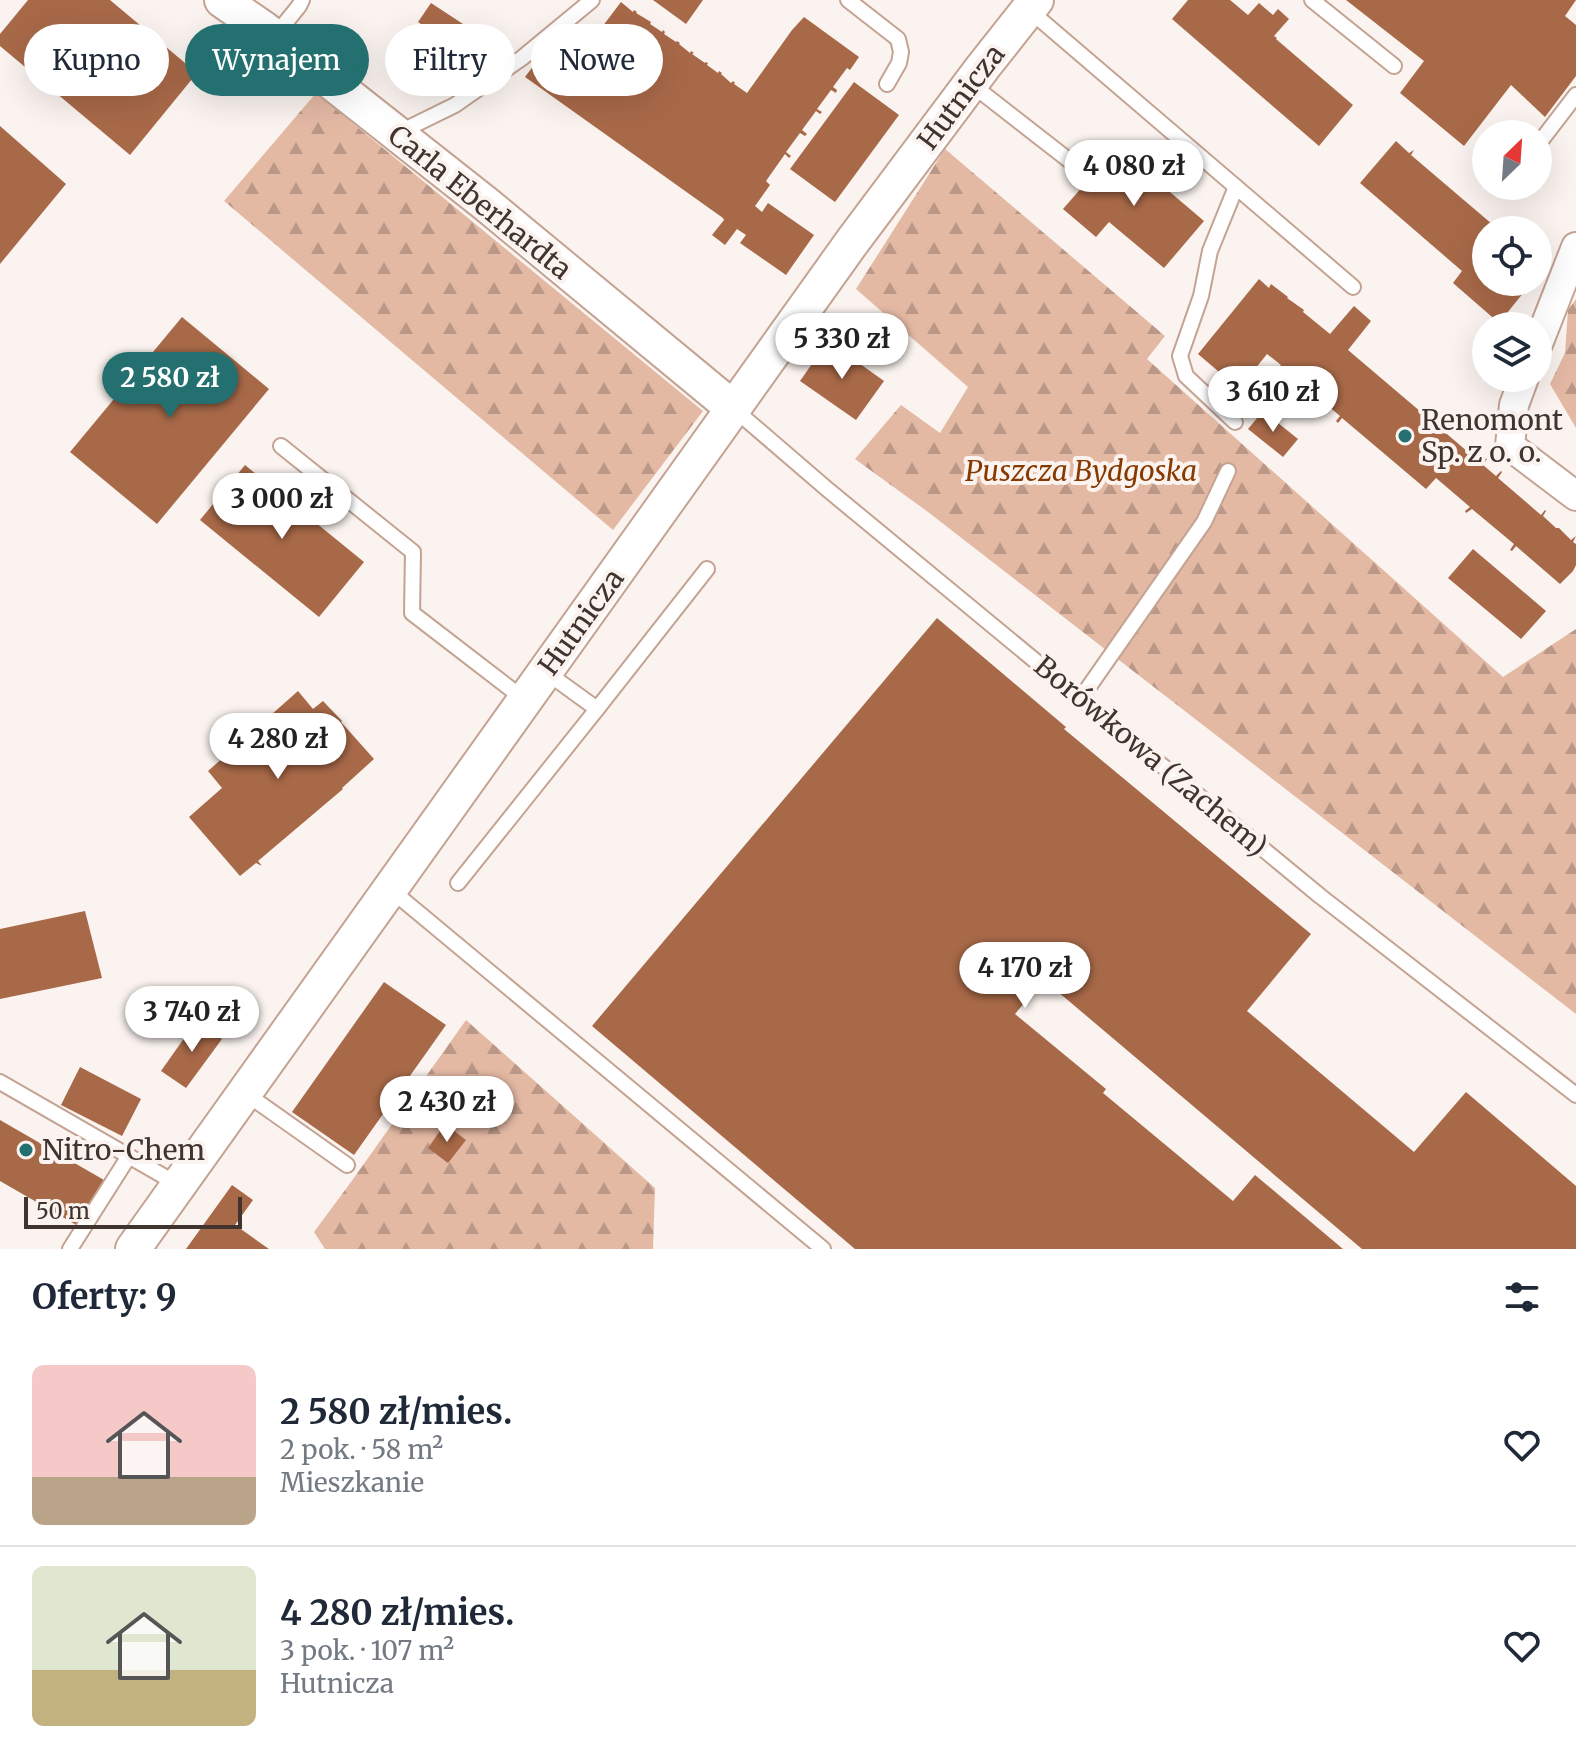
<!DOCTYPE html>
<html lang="pl">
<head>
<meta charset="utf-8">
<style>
	body { margin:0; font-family:Merriweather,serif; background:#f2f2f3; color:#1f2937; height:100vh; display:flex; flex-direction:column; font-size:30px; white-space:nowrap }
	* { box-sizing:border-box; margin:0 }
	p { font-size:26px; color:#747a83 }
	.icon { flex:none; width:44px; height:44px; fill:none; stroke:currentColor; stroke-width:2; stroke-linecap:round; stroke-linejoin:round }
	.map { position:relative; height:1249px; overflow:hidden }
	.panel { display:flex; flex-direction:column; background:#fff; flex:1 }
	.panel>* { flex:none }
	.top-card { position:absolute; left:24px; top:24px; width:800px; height:72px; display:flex; gap:16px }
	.needle { width:52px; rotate:25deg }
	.tools { position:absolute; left:1472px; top:120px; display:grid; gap:16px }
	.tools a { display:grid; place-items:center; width:80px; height:80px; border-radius:50%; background:#fff; box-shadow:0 8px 32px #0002; font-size:40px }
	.scale { position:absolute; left:24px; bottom:20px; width:218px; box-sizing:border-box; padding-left:8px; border:4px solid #41332d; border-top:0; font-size:22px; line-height:28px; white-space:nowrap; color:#41332d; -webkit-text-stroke:6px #faf3ef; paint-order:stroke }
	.price { position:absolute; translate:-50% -68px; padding:0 18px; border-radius:28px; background:#fff; color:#222; font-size:26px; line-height:52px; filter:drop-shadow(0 2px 4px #0008) }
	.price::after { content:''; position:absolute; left:50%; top:48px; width:24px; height:18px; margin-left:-12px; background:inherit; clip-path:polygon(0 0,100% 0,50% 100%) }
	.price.current { background:#247071; color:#fff }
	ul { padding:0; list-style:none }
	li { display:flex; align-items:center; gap:24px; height:200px; padding:0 32px }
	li+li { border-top:2px solid #e0e1e3 }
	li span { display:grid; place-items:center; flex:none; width:224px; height:160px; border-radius:12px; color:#555 }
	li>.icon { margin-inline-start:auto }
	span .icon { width:96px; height:96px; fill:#fffc; stroke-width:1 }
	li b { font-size:34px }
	h2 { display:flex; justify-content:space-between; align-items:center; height:96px; padding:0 32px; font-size:34px }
	.pill { padding:0 28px; border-radius:36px; background:#fff; box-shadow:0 8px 32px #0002; font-size:28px; line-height:72px }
	.pill.current { background:#247071; color:#fff }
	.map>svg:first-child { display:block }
</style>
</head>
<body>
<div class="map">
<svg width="1576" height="1249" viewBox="0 0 1576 1249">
	<defs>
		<pattern id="forest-firs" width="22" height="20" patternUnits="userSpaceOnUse" patternTransform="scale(2)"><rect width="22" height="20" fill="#e4b9a4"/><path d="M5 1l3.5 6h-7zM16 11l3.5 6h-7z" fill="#ba9786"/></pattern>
	</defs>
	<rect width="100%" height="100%" fill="#faf3ef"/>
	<!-- forest -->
	<g fill="url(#forest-firs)">
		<path d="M316,93l387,318 -90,119 -389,-329z"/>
		<path d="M945,149l220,187 -18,23 356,318 73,-48v385l-648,-502 -73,-53 46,-54 39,28 28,-46 -112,-98z"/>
		<path d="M1576,299v129l-26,-44 15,-31 3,-43z"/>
		<path d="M466,1020l189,168 -2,61h-328l-11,-17 37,-50z"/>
	</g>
	<!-- building -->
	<g fill="#a86948">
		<path d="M28,0h82l87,73 -67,82 -130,-109v-12z"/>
		<path d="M653,0h50l-17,24z"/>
		<path d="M1188,0h42l18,15 11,-12 14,12 5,-6 11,10 -15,17 3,2 -1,1 77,66 -34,41 -147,-127z"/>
		<path d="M1346,0h230l-11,16 11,9v51l-31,41 -34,-32 -47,61 -64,-53 24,-32z"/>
		<path d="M621,2l12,10 1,-2 3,2 -1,1 15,9 -1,2 12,8 1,-2 2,2 -1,2 12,8 1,-1 3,2 -1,1 11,9 1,-2 3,2 -2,1 13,9 1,-1 2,1 -1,2 11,8 1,-2 3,2 -1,1 10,9 2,-2 2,2 -1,1 13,9 45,-63 12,-13 55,40 -9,13 -3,-2 -14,19 4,3 -1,3 -5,-3 -14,19 5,3 -2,2 -4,-3 -14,19 5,4 -2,2 -5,-3 -14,19 5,4 -2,2 -4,-4 -19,27 4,4 -15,21 7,6 6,-9 46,32 -28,40 -46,-32 6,-8 -9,-6 -12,16 -13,-10 12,-15 -1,-2 -198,-141 18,-24 25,19z"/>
		<path d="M431,3l67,44 -13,20 -67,-45z"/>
		<path d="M854,82l45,33 -64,87 -45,-33z"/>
		<path d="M0,126l66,58 -66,80z"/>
		<path d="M1396,141l13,12 5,-3 -3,5 88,75h-13v52h46l-33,41 -46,-40 9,-12 -102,-88z"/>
		<path d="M1117,147l87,74 -40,47 -55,-46 -13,15 -33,-28z"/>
		<path d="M1259,279l10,9 2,-4 17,13 -1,1 17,12 -1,2 27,22 24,-28 17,15 -23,29 133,113 4,-5 2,1 -4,6 13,11 5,-5 1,1 -4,6 43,37 4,-5 1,1 -3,5 13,12h3l12,12 5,-4 -3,6 3,2v21l-3,6 -13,13 -44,-38 -4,5 -2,-1 4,-6 -42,-35 -6,4 -1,-2 5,-4 -34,-29 -10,11 -84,-71 -4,5 -2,-2 4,-5 -40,-34 -6,7 -6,-5 6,-7 -11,-10 -5,4 -1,-1 4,-5 -14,-11 -28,35 -41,-35z"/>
		<path d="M182,317l87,72 -112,135 -87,-72z"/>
		<path d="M828,341l56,40 -28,39 -56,-39z"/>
		<path d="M1263,411l35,28 -15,18 -35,-28z"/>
		<path d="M245,465l119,97 -45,55 -119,-97z"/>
		<path d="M1473,549l73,62 -25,28 -73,-61z"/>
		<path d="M937,618l129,109 -2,2 247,205 -64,77 167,141 52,-60 110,94v63h-214l-318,-269 -29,34 91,75 -3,4 130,108 22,-26 88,74h-488l-263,-223z"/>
		<path d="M298,691l15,18 10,-8 19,20 -1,1 33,37 -32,29 1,1 -85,72 4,5 -6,-3 -16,13 -51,-59 33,-29 -14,-17z"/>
		<path d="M85,911l17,67 -102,21v-70z"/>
		<path d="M384,982l62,43 -92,130 -62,-43z"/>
		<path d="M197,1020l25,19 -36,49 -25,-17z"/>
		<path d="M80,1067l61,32 -19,37 -61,-31z"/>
		<path d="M0,1120l104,60 -26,46 -78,-45z"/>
		<path d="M445,1124l21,16 -18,23 -20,-15z"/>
		<path d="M232,1185l21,15 -18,25 34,24h-83z"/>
	</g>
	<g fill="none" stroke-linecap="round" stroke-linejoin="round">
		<!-- service casing -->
		<g stroke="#c4a393" stroke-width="18">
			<g id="service">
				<path d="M848,0l50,39 3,13 -2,11 -12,21"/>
				<path d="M1312,0l82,66"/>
				<path d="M1029,10l324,277"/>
				<path d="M274,37l25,-31 3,-6"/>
				<path d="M971,84l104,81"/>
				<path d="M398,133l57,-28 67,-47 70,-58"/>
				<path d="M1538,141l2,1 36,-47"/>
				<path d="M734,409l93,80 493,407 256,199"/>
				<path d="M1235,422l-49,-46 -6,-20 21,-60 9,-45 26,-64"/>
				<path d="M281,446l132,106 -1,61 113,87"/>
				<path d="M546,672l51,37 110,-140"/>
				<path d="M1081,698l123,-176 24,-51"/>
				<path d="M458,883l139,-174"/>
				<path d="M391,890l432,359"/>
				<path d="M0,1082l179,103"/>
				<path d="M245,1093l102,72"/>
				<path d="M70,1249l59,-93"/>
			</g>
		</g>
		<!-- minor casing -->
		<g stroke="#c4a393" stroke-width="32">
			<g id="minor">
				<path d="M1538,344l38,-97"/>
				<path d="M1524,378l-10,27 -4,41 66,50"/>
			</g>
		</g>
		<!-- tertiary casing -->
		<g stroke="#c4a393" stroke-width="38">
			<g id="tertiary">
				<path d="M222,0l42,29 222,175 248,205"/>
				<path d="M133,1249l719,-1007 131,-175 53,-67"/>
			</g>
		</g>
		<!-- service -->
		<use href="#service" stroke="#fff" stroke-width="14"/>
		<!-- minor -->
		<use href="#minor" stroke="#fff" stroke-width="28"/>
		<!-- tertiary -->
		<use href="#tertiary" stroke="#fff" stroke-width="34"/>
	</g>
	<!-- markers -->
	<g fill="#247071" stroke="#faf3ef" stroke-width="3">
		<circle cx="1405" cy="436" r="8"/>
		<circle cx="26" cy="1150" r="8"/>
	</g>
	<g text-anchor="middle" stroke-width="8" stroke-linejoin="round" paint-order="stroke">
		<!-- street labels -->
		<g font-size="28" fill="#41332d" stroke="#faf3ef">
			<text transform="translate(961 97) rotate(-53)" y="10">Hutnicza</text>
			<text transform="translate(480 202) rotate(39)" y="10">Carla Eberhardta</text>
			<text transform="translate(581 622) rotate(-54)" y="10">Hutnicza</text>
			<text transform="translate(1151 756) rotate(40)" y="10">Borówkowa (Zachem)</text>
		</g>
		<!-- poi labels -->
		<g font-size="28" fill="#41332d" stroke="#faf3ef" text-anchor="start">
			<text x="1421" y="430">Renomont<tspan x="1421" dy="32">Sp. z o. o.</tspan></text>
			<text x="42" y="1160">Nitro-Chem</text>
		</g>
		<!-- park labels -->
		<g font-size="28" font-style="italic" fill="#883900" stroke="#faf3ef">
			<text x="1081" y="481">Puszcza Bydgoska</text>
		</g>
	</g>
</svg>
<div class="tools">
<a><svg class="needle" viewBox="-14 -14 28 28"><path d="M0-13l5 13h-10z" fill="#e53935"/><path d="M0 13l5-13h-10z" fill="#747a83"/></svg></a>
<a><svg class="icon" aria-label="locate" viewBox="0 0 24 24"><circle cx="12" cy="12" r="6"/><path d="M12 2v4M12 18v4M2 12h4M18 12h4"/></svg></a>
<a><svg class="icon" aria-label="layers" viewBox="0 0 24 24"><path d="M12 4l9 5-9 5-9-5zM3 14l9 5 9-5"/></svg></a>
</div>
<div class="scale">50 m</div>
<b class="price" style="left:1134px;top:208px">4 080 zł</b>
<b class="price" style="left:842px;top:381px">5 330 zł</b>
<b class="price current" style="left:170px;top:420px">2 580 zł</b>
<b class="price" style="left:1273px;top:434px">3 610 zł</b>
<b class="price" style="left:282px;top:541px">3 000 zł</b>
<b class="price" style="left:278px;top:781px">4 280 zł</b>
<b class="price" style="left:1025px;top:1010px">4 170 zł</b>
<b class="price" style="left:192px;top:1054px">3 740 zł</b>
<b class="price" style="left:447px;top:1144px">2 430 zł</b>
<div class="top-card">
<a class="pill">Kupno</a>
<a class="pill current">Wynajem</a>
<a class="pill">Filtry</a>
<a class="pill">Nowe</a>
</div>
</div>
<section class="panel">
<h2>Oferty: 9<svg class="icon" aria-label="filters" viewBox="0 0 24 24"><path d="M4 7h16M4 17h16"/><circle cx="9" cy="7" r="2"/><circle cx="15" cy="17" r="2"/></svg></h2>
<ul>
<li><span style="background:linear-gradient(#f6c9c9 70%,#b9a48a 0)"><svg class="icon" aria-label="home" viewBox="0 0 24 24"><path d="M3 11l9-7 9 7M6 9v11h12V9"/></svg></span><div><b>2 580 zł/mies.</b><p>2 pok. · 58 m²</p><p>Mieszkanie</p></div><svg class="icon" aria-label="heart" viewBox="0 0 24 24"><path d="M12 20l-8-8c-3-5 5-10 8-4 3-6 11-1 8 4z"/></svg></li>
<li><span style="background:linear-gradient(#dfe7d0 65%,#c2b280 0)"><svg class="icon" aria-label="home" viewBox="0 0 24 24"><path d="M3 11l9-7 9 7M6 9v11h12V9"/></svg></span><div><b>4 280 zł/mies.</b><p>3 pok. · 107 m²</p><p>Hutnicza</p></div><svg class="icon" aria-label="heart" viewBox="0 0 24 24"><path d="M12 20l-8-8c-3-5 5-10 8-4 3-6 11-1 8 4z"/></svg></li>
</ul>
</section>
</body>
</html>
